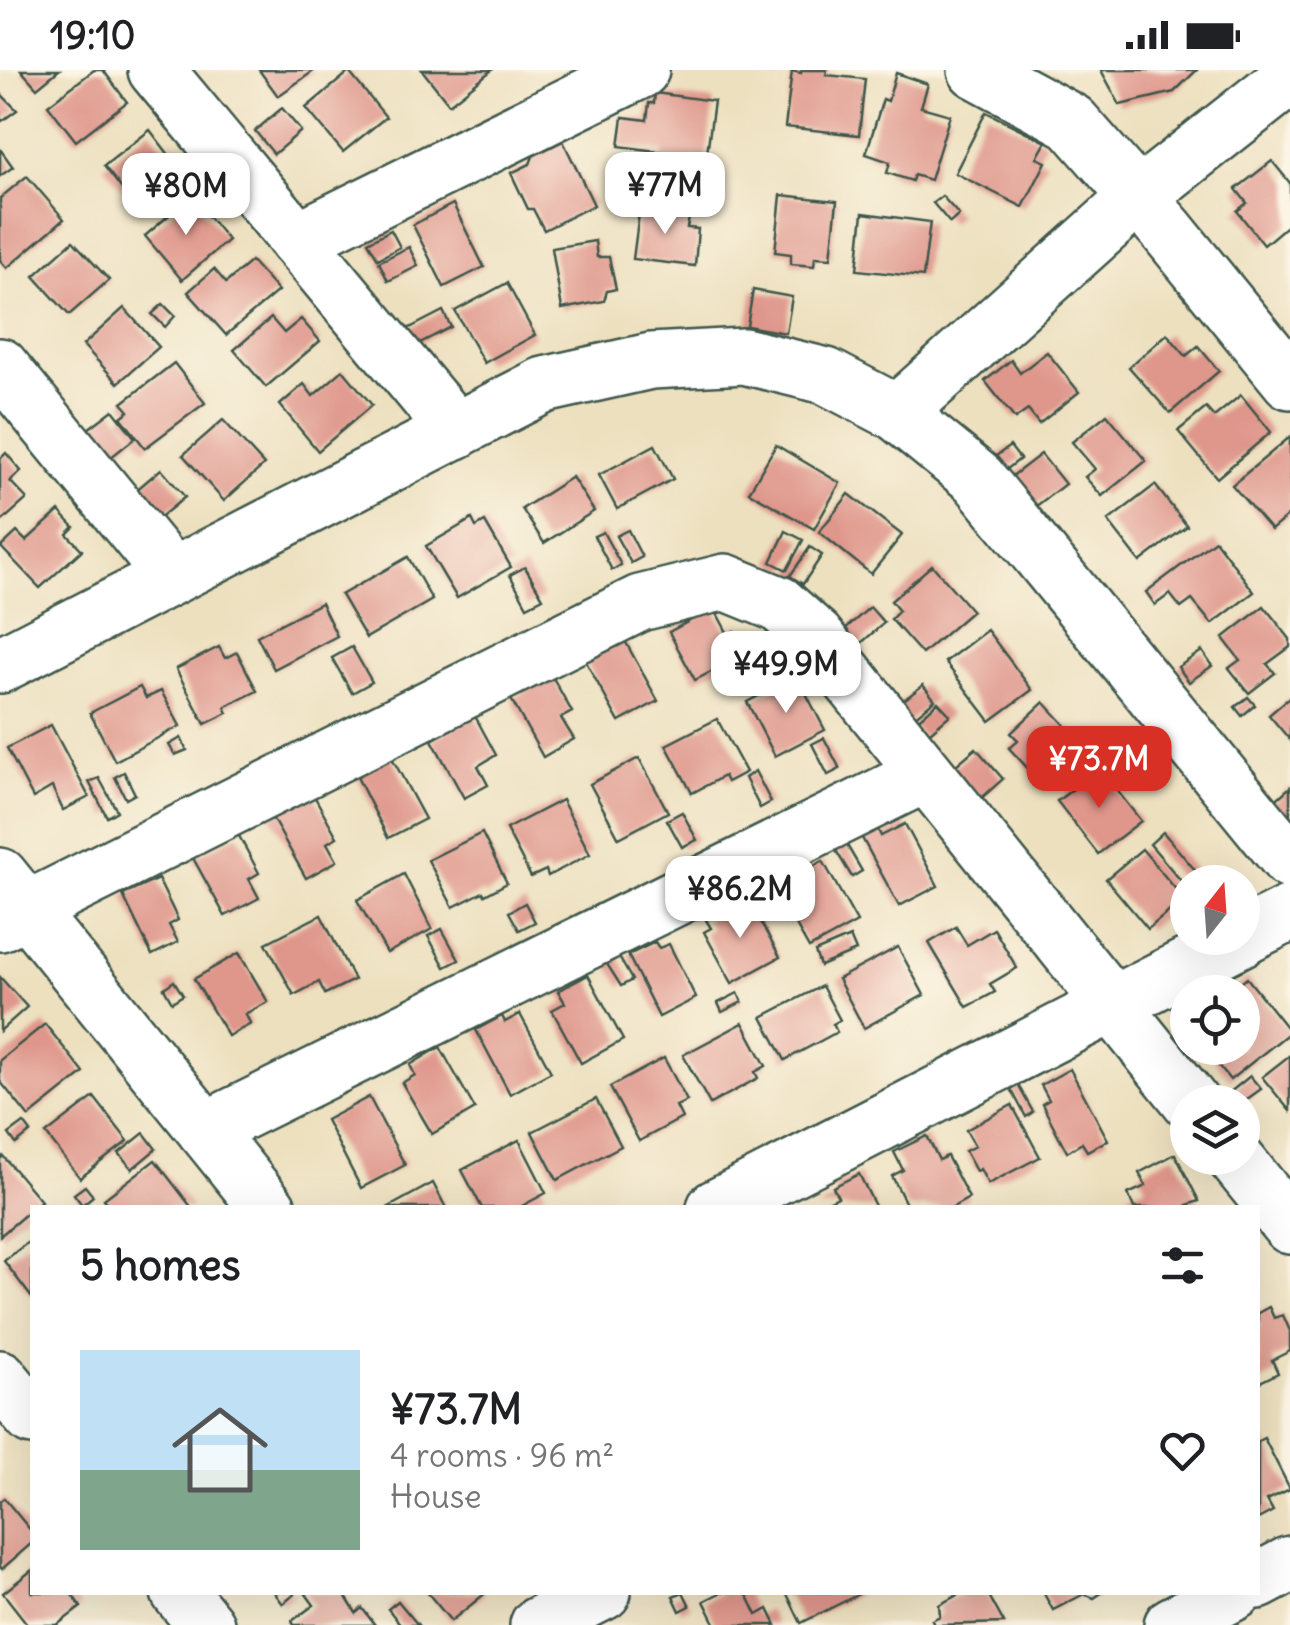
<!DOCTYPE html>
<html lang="en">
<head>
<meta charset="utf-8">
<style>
	body { margin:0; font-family:Delius,sans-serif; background:#f6f6f6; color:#202124; height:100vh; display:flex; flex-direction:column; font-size:38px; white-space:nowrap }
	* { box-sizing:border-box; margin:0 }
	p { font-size:32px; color:#757577 }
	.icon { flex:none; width:55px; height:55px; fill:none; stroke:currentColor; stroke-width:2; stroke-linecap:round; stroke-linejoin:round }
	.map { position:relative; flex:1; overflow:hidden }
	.sheet { position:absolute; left:30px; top:1135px; width:1230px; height:390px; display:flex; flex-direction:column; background:#fff; border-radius:0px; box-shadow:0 10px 40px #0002 }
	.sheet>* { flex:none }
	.needle { width:65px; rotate:17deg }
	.tools { position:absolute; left:1170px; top:795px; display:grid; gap:20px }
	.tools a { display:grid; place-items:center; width:90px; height:90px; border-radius:50%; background:#fff; box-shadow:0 10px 40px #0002; font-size:50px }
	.price { position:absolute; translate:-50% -85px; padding:0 22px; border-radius:20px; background:#fff; color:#222; font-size:32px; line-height:65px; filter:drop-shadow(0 2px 5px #0008) }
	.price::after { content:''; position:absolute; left:50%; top:60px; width:30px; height:22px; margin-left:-15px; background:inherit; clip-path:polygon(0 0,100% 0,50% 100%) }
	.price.on { background:#d93025; color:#fff }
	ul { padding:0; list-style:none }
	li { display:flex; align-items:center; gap:30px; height:250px; padding:0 50px }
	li+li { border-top:2px solid #e0e0e0 }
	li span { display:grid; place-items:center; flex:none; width:280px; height:200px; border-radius:0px; color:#555 }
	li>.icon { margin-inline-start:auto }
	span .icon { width:120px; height:120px; fill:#fffc; stroke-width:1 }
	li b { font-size:42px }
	h2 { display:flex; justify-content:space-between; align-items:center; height:120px; padding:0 50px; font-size:42px }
	.status { display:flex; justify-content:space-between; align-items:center; height:70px; padding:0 50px; background:#fff; direction:ltr }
	.status svg { height:28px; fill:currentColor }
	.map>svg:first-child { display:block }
</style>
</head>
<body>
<div class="status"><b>19:10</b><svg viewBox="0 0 49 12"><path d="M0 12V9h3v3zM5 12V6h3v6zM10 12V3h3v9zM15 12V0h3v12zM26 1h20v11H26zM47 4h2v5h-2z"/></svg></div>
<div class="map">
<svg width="1290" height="1555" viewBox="0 0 1290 1555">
	<rect width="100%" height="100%" fill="#fcf5e5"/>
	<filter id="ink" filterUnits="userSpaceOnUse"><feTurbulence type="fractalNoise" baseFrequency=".01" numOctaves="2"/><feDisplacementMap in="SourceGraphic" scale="20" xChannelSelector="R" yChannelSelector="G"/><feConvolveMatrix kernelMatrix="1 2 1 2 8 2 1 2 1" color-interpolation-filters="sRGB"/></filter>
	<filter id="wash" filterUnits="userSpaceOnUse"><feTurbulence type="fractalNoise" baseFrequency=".0048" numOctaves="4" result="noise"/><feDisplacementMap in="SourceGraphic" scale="40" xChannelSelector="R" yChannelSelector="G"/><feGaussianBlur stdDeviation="2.25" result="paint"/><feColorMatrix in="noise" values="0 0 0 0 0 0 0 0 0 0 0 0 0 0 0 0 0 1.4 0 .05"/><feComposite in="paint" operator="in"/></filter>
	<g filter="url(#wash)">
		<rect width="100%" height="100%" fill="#ede0bf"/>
		<g id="blocks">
			<!-- building -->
			<g fill="#df968b">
				<path d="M21,0h38l-22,18z"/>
				<path d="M94,0h9l24,32 -51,39 -28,-36z"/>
				<path d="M259,0h56l-37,26z"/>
				<path d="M422,0h70l-43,34z"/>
				<path d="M802,0h25l-1,5 39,4 -6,56 -74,-8 7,-56 9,2z"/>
				<path d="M1101,0h96l-23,22 -54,13z"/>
				<path d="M349,2l37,45 -43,35 -37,-44z"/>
				<path d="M896,3l32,11 -7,23 29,8 -20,65 -16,-5 -2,6 -25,-8 3,-11 -24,-8 17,-55 5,2z"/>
				<path d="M0,23l17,17 -15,11 -2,-3z"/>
				<path d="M655,23l59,8 -9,67 -42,-6 1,-10 -45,-6 4,-29 24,3 2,-17h5z"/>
				<path d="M282,38l19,23 -27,23 -19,-23z"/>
				<path d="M986,42l60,30 -9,16 9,4 -23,45 -68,-34z"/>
				<path d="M150,60l36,47 -46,35 -36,-46z"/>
				<path d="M563,71l31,64 -50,25 -11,-21h-5l-17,-36 19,-9 3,-8z"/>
				<path d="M0,79l13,18 -13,9z"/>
				<path d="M1272,91l18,22v40l-26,22 -27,-34 10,-8 -11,-14z"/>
				<path d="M27,106l37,43 -57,49 -7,-8v-62z"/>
				<path d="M781,125l56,6 -6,57 -16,-1 -1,9 -23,-2v-10l-16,-2z"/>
				<path d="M191,126l37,44 -46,40 -37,-44z"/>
				<path d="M942,126l17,19 -9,8 -17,-20z"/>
				<path d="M453,134l31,63 -40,20 -31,-62z"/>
				<path d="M640,136l50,7 -3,15 11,1 -3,37 -62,-7z"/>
				<path d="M863,143l67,9 -7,55 -66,-7z"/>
				<path d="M391,160l9,17 -22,12 -10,-17z"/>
				<path d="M73,171l36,39 -40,35 -35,-39z"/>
				<path d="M595,171l2,16h12l7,32 -9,2 -3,10 -42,8 -10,-61z"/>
				<path d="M409,177l9,19 -30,15 -9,-19z"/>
				<path d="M251,191l27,30 -52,44 -38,-43 26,-23 12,14z"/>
				<path d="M507,213l28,52 -51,28 -29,-52z"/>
				<path d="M753,220l39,7 -6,36 -39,-7z"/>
				<path d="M163,234l12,12 -10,11 -13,-13z"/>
				<path d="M124,238l35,39 -41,36 -35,-38z"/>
				<path d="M443,241l8,16 -37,19 -8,-16z"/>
				<path d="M271,248l13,15 17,-14 19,22 -54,46 -32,-37z"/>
				<path d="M1167,264l19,22 12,-10 21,25 -49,42 -41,-46z"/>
				<path d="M1047,282l32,40 -40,32 -11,-14 -13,9 -30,-38 26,-21 9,13z"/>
				<path d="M174,293l31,40 -60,45 -24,-31 8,-6 -7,-8z"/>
				<path d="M343,300l29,35 -54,46 -38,-46 24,-21 9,12z"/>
				<path d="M1241,325l30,37 -54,46 -39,-47 28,-23 8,9z"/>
				<path d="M113,340l22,28 -25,20 -22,-29z"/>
				<path d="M1107,344l39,47 -44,35 -17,-19 10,-8 -23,-27z"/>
				<path d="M223,350l41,45 -40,36 -41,-46z"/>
				<path d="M1290,367v77l-19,16 -39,-45z"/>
				<path d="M655,375l18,34 -56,30 -18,-34z"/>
				<path d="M776,375l64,38 -26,46 -65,-37z"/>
				<path d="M1010,376l10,13 -14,11 -10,-14z"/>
				<path d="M6,383l15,18 -11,10 17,18 -27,24v-64z"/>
				<path d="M1041,384l24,30 -30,23 -24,-30z"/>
				<path d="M161,399l24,28 -28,23 -23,-28z"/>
				<path d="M572,407l22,34 -50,32 -22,-34z"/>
				<path d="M1155,415l32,41 -47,36 -32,-41z"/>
				<path d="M849,424l53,41 -31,39 -52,-42z"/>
				<path d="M59,441l15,16 -7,7 15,16 -42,38 -39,-41 16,-15 9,9z"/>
				<path d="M472,449l4,8 9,-5 26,45 -54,31 -31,-52z"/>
				<path d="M628,460l14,27 -11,6 -15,-27z"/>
				<path d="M786,461l17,9 -16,30 -16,-8z"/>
				<path d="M603,462l18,33 -9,5 -18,-34z"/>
				<path d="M1215,470l39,52 -42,32 -20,-24 -11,8 -11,-14 -15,11 -9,-13z"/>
				<path d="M810,477l12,8 -19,29 -13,-8z"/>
				<path d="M408,487l24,43 -66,38 -25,-43z"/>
				<path d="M932,495l40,46 -50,43 -31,-35 8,-8 -8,-10z"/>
				<path d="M525,497l18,31 -16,8 -17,-31z"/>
				<path d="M321,533l16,33 -63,33 -17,-33z"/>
				<path d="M1264,536l26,33v8l-23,17 8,9 -26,20 -20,-25 11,-8 -17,-22z"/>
				<path d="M870,537l14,16 -25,22 -14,-16z"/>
				<path d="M714,538l14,26 6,-3 12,23 -51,26 -26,-48z"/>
				<path d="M987,560l45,60 -42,31 -45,-59z"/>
				<path d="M624,569l34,62 -39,21 -34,-62z"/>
				<path d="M219,577l6,11 12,-6 20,39 -32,16 3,6 -23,11 -29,-55z"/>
				<path d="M352,577l20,35 -20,11 -20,-35z"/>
				<path d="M1202,581l10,15 -23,16 -11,-15z"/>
				<path d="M552,606l20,36 -11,6 13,21 -31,18 -32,-58z"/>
				<path d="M797,606l28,54 -50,26 -28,-54z"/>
				<path d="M923,615l12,15 -32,26 -13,-15z"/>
				<path d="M140,617l6,11 15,-7 19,35 -65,35 -25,-48z"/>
				<path d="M1248,627l7,8 -13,11 -7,-9z"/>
				<path d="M1290,627v43l-21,-25z"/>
				<path d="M938,632l12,13 -27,23 -11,-13z"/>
				<path d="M1044,632l43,47 -42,38 -36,-39 9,-8 -7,-7z"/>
				<path d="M475,646l21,39 -18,11 10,19 -24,13 -32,-58z"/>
				<path d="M717,649l29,53 -19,10 -3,-6 -32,17 -26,-48z"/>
				<path d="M51,655l38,72 -26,13 -11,-23 -19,11 -26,-50z"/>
				<path d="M181,668l6,12 -12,5 -6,-10z"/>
				<path d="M824,668l16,31 -12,6 -16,-31z"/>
				<path d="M976,678l27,31 -27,24 -27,-32z"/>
				<path d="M390,684l35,65 -37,19 -33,-65z"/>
				<path d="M639,688l29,54 -49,26 -29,-54z"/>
				<path d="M1100,699l41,52 -43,33 -41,-53z"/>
				<path d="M755,701l16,31 -11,6 -15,-30z"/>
				<path d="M124,702l11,22 -9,5 -11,-22z"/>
				<path d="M99,708l18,33 -10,6 -18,-35z"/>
				<path d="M1290,717v29l-7,5 -14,-15z"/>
				<path d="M312,722l25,45 -10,6 10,18 -31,17 -35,-62z"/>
				<path d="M562,730l28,54 -42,22 -2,-6 -15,7 -25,-48z"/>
				<path d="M682,742l15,28 -15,7 -15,-27z"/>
				<path d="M905,754l33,62 -39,20 -38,-70 16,-8 4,8z"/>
				<path d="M1163,762l42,50h-17v7l-38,-45z"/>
				<path d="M482,763l25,50 -22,12 -2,-3 -30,15 -25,-47z"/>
				<path d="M238,764l21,39 -10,6 10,19 -34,18 -32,-58z"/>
				<path d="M845,772l17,29 -10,6 -17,-28z"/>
				<path d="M1142,779l42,50 -36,30 -42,-50z"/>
				<path d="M823,791l34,61 -48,26 -25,-44 6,-3 -9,-17z"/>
				<path d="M404,804l28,55 -45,24 -30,-53z"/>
				<path d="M158,809l20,41 -9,5 9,17 -26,13 -29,-60z"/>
				<path d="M747,828l33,59 -48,26 -28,-51 7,-4 -5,-8z"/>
				<path d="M525,833l10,19 -16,8 -10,-18z"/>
				<path d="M321,845l33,65 -29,14 -6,-12 -25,13 -28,-52z"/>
				<path d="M956,857l11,18 27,-16 23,39 -27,16 5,8 -28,15 -38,-64z"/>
				<path d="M442,859l17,31 -14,7 -17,-31z"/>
				<path d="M850,867l6,14 -36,15 -5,-14z"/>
				<path d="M655,872l4,6 10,-4 27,54 -37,19 -31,-62z"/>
				<path d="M898,877l26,48 -60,33 -26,-49z"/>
				<path d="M239,883l29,49 -23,12 6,10 -23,12 -34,-57z"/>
				<path d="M619,887l13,23 -11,6 -14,-22z"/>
				<path d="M588,905l35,65 -42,23 -29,-53 13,-7 -7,-12z"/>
				<path d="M0,907l27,30 -27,24z"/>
				<path d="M1247,908l43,54 -60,48 -24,-30 2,-2h34v-56h-13z"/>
				<path d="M174,911l9,14 -11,7 -8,-14z"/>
				<path d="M822,916l18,34 -7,4 4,8 -52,28 -23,-43z"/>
				<path d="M738,923l4,9 -20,10 -4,-9z"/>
				<path d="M520,944l31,58 -41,22 -34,-64 26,-14 3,6z"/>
				<path d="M743,953l23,43 -11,6 3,6 -48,26 -27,-49z"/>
				<path d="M45,954l39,49 -55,44 -29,-36v-21z"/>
				<path d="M440,977l35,62 -43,25 -30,-51 13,-8 -5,-10z"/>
				<path d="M1290,985v56l-28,-34z"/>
				<path d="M664,988l23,43 -11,5 6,12 -43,23 -29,-54z"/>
				<path d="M1070,999l38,71 -21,11 -5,-8 -15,9 -25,-48 7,-4 -8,-15z"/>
				<path d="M1250,1006l11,13 -18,13h-15l-4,-5z"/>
				<path d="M1018,1015l15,27 -7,5 -15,-28z"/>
				<path d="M94,1027l34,44 -48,37 -34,-44z"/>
				<path d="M369,1027l36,68 -44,23 -35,-68z"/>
				<path d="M596,1029l25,47 -64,34 -25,-48z"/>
				<path d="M1012,1035l28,52 -52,27 -8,-15 -4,2 -11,-20 10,-5 -9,-16z"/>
				<path d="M24,1053l7,9 -15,12 -7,-10z"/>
				<path d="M144,1063l12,16 -24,20 -13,-16z"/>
				<path d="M927,1066l12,24 8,-4 22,42 -18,10h-43l-16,-32 11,-6 -9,-18z"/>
				<path d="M519,1070l27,53 -28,15h-36l-20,-38z"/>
				<path d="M1175,1084l24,47 -12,4 1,3h-54l-6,-14 18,-8 -7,-13z"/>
				<path d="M3,1086l38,45 -41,35v-77z"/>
				<path d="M155,1090l37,48h-81l-7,-9z"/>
				<path d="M859,1104l17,34h-60l22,-11 -5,-10z"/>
				<path d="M433,1113l13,25h-59z"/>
				<path d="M85,1116l8,10 -11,9 -8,-11z"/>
				<path d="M32,1169v59l-28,-37z"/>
				<path d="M1269,1237l5,11 9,-3 7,16v20l-18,9 6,13 -18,9 -2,-5v-64z"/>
				<path d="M1264,1368l26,51 -23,11 6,11 -15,8v-78z"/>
				<path d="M4,1428l28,34v11l-30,26 -2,-2v-66z"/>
				<path d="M32,1500v22h38l11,15 -24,18h-29l-25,-32z"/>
				<path d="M274,1522h23l-14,12z"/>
				<path d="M309,1522h34l13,21 6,-5 13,17h-81l-2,-4 22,-16 -8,-11z"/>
				<path d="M427,1522h60l-36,29z"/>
				<path d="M683,1522l7,14 -10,5 -7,-15z"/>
				<path d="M722,1522h24l11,23 11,-6 8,16h-60l-12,-24z"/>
				<path d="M786,1522h77l-62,31z"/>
				<path d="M963,1522h24l17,31 -69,2 -3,-5 8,-4 -1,-11z"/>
				<path d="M1043,1522h60l-9,6 -10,-4 -31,16z"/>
				<path d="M398,1531l20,24h-17l-13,-16z"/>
			</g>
		</g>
	</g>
	<g filter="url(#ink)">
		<use href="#blocks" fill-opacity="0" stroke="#3e5549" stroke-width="2.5"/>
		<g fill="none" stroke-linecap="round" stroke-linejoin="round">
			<!-- minor casing -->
			<g stroke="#3e5549" stroke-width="60">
				<g id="minor">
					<path d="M156,0l300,361"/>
					<path d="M976,0l96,52 94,107 124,152"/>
					<path d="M297,170l344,-170"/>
					<path d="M0,296l172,210"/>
					<path d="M897,343l241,-216 152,-120"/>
					<path d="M0,595l544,-280 107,-24 93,-5 82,20 71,37 81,66 312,382"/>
					<path d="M0,806l268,332"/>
					<path d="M0,853l640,-320 85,-21 54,22 37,33 375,465"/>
					<path d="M1242,867l48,-24"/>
					<path d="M205,1060l721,-356"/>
					<path d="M1235,1088l55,68"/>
					<path d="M715,1138l527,-270"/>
					<path d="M0,1308l32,39"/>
					<path d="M1258,1511l32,-17"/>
					<path d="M179,1522l27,33"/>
					<path d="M538,1555l65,-33"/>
					<path d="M1172,1555l63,-33"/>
				</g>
			</g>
			<!-- minor -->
			<use href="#minor" stroke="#fff" stroke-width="55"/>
		</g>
	</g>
</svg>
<div class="tools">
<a><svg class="needle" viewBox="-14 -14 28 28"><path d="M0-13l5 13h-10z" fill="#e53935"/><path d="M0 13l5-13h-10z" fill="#757577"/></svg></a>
<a><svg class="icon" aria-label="locate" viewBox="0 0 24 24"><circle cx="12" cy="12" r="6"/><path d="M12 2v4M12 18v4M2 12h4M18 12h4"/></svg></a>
<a><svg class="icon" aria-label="layers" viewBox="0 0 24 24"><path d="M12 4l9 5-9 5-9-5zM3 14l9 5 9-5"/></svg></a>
</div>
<b class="price" style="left:665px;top:167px">¥77M</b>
<b class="price" style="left:186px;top:168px">¥80M</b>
<b class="price" style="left:786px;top:646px">¥49.9M</b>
<b class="price on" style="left:1099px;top:741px">¥73.7M</b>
<b class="price" style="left:740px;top:871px">¥86.2M</b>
<section class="sheet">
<h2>5 homes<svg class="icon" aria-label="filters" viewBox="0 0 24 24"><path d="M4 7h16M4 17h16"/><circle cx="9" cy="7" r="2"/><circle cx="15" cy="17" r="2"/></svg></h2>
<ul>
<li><span style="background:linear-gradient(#bfe0f5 60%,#7fa58c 0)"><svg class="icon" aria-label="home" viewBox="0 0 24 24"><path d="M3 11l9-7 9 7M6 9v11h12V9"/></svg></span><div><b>¥73.7M</b><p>4 rooms · 96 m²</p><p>House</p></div><svg class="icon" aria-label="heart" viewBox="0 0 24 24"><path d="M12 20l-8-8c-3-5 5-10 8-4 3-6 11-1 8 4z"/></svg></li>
</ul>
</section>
</div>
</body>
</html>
